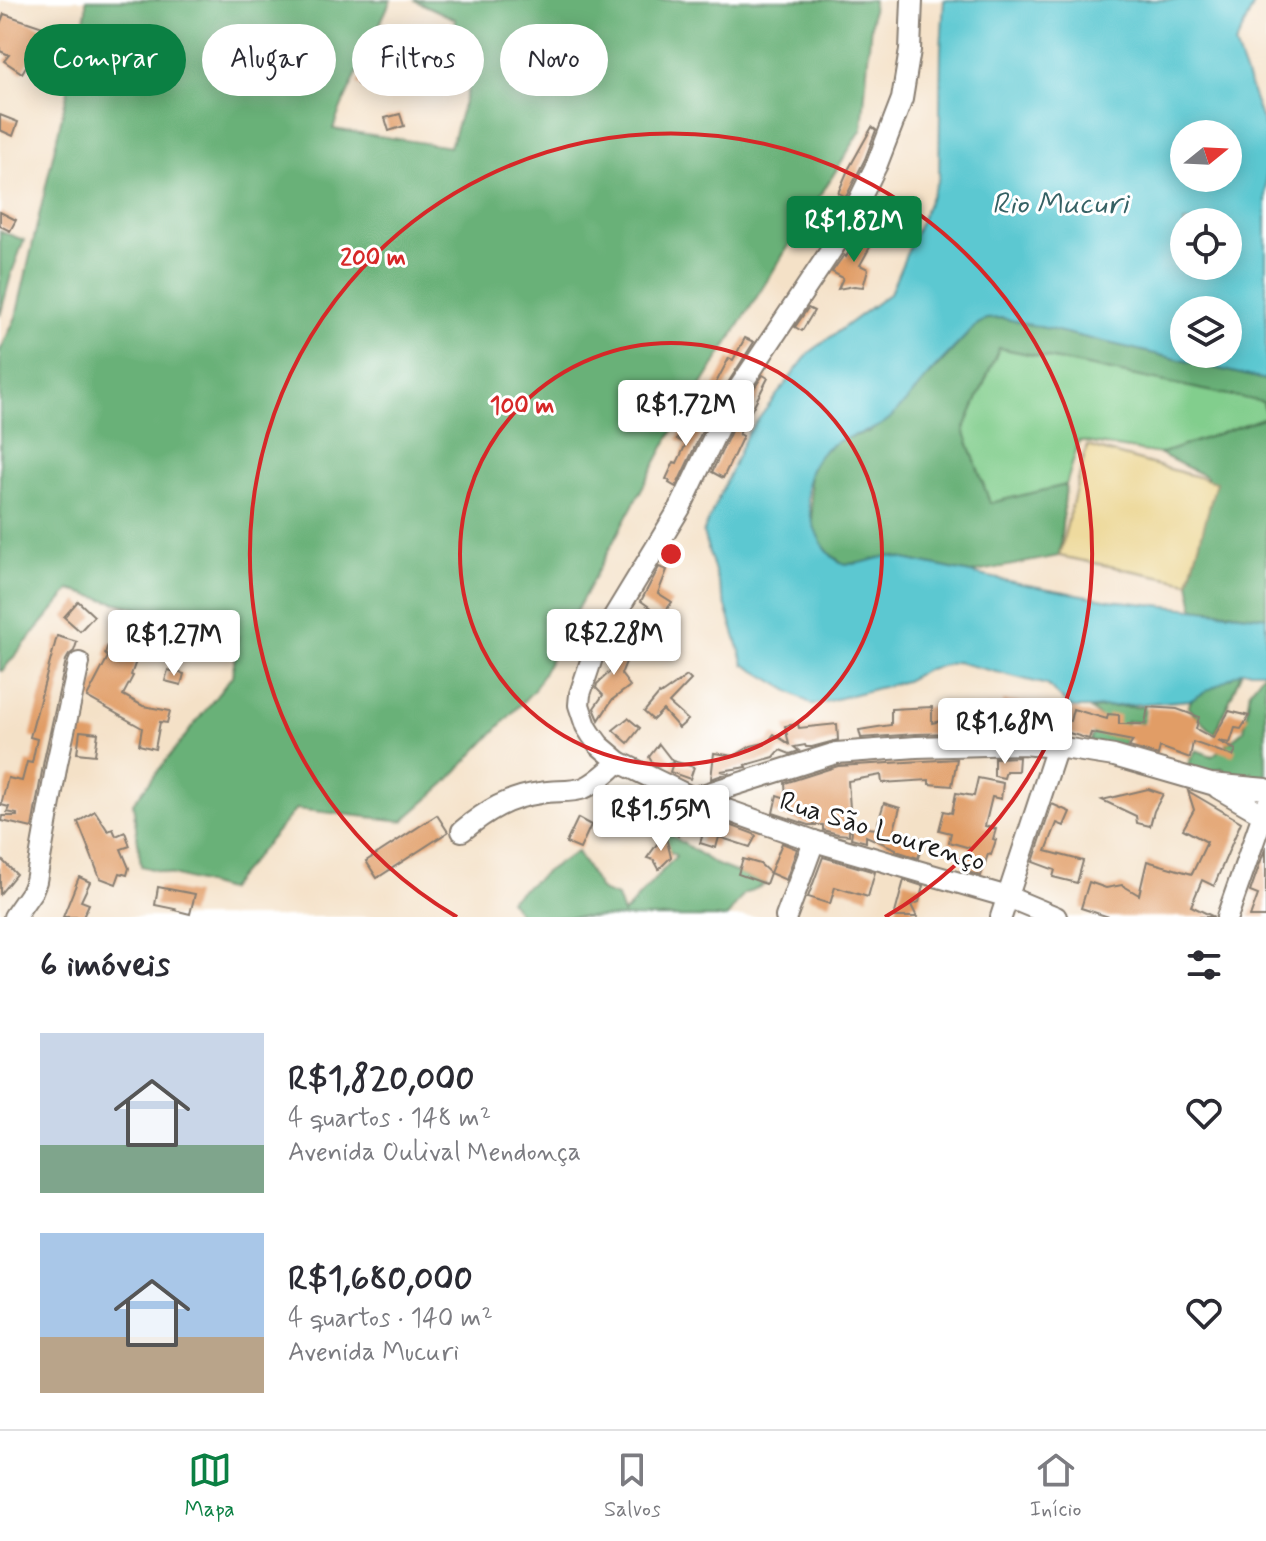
<!DOCTYPE html>
<html lang="pt">
<head>
<meta charset="utf-8">
<style>
	body { margin:0; font-family:Mynerve,sans-serif; background:#f2f2f3; color:#2b2b33; height:100vh; display:flex; flex-direction:column; font-size:30px; white-space:nowrap }
	* { box-sizing:border-box; margin:0 }
	p { font-size:26px; color:#7c7c81 }
	.icon { flex:none; width:44px; height:44px; fill:none; stroke:currentColor; stroke-width:2; stroke-linecap:round; stroke-linejoin:round }
	.map { position:relative; height:917px; overflow:hidden }
	.details { display:flex; flex-direction:column; background:#fff; flex:1 }
	.details>* { flex:none }
	.guide { position:absolute; left:24px; top:24px; width:800px; height:72px; display:flex; gap:16px }
	.needle { width:52px; rotate:72deg }
	.buttons { position:absolute; left:1170px; top:120px; display:grid; gap:16px }
	.buttons a { display:grid; place-items:center; width:72px; height:72px; border-radius:50%; background:#fff; box-shadow:0 4px 20px #0003; font-size:40px }
	.price { position:absolute; translate:-50% -68px; padding:0 18px; border-radius:8px; background:#fff; color:#222; font-size:26px; line-height:52px; filter:drop-shadow(0 2px 4px #0008) }
	.price::after { content:''; position:absolute; left:50%; top:48px; width:24px; height:18px; margin-left:-12px; background:inherit; clip-path:polygon(0 0,100% 0,50% 100%) }
	.price.selected { background:#0b8043; color:#fff }
	ul { padding:0; list-style:none }
	li { display:flex; align-items:center; gap:24px; height:200px; padding:0 40px }
	li span { display:grid; place-items:center; flex:none; width:224px; height:160px; border-radius:0px; color:#555 }
	li>.icon { margin-inline-start:auto }
	span .icon { width:96px; height:96px; fill:#fffc; stroke-width:1 }
	li b { font-size:34px }
	h2 { display:flex; justify-content:space-between; align-items:center; height:96px; padding:0 40px; font-size:34px }
	.tag { padding:0 28px; border-radius:36px; background:#fff; box-shadow:0 4px 20px #0003; font-size:28px; line-height:72px }
	.tag.selected { background:#0b8043; color:#fff }
	.menu { display:flex; justify-content:space-around; align-items:center; height:112px; border-top:2px solid #e1e1e2; background:#fff; font-size:22px; color:#7c7c81 }
	.menu a { display:grid; justify-items:center; gap:4px }
	.menu .selected { color:#0b8043 }
	.map>svg:first-child { display:block }
</style>
</head>
<body>
<div class="map">
<svg width="1266" height="917" viewBox="0 0 1266 917">
	<rect width="100%" height="100%" fill="#fff"/>
	<filter id="ink" filterUnits="userSpaceOnUse"><feTurbulence type="fractalNoise" baseFrequency=".0125" numOctaves="2"/><feDisplacementMap in="SourceGraphic" scale="16" xChannelSelector="R" yChannelSelector="G"/><feConvolveMatrix kernelMatrix="1 2 1 2 8 2 1 2 1" color-interpolation-filters="sRGB"/></filter>
	<filter id="wash" filterUnits="userSpaceOnUse"><feTurbulence type="fractalNoise" baseFrequency=".006" numOctaves="4" result="noise"/><feDisplacementMap in="SourceGraphic" scale="32" xChannelSelector="R" yChannelSelector="G"/><feGaussianBlur stdDeviation="1.8" result="paint"/><feColorMatrix in="noise" values="0 0 0 0 0 0 0 0 0 0 0 0 0 0 0 0 0 1.4 0 .05"/><feComposite in="paint" operator="in"/></filter>
	<g filter="url(#wash)">
		<rect width="100%" height="100%" fill="#f4e1c7"/>
		<!-- green -->
		<path fill="#82ce8d" stroke="#4f7554" stroke-width="2" d="M999,348l264,54 3,15 -106,37 -81,-13 -13,44 -76,18 -26,-73z"/>
		<!-- forest -->
		<g fill="#69b178" stroke="#42664a" stroke-width="2">
			<path d="M86,0h305l-51,110 -7,19 117,18 20,-64 -14,-33 -1,-31 -41,-19h459l-11,129 -191,305 -137,256 -88,93 -43,38 -107,-12 -69,81 -86,-24 -8,-63 99,-127 6,-40 -168,-46 -68,81h-2v-320l16,-34 70,-306z"/>
			<path d="M0,231l24,9 -13,35 -11,41z"/>
			<path d="M1002,318l264,62v237l-72,-9 -5,-26 14,-52 4,-53 -47,-23 106,-37 -3,-15 -264,-54 -35,82 26,73 76,-18 -7,71 -88,17 -81,-17 -30,7 -16,1 -13,-9 -12,-14 -6,-17 -4,-51 11,-19 19,-14 30,-8 23,-16 83,-90 11,-7z"/>
			<path d="M1242,671l-27,63 -27,-26 3,-8z"/>
			<path d="M1265,671l1,113 -36,-3 -8,-13 -24,7 -13,-6 11,-19 16,6 32,-26 6,-40z"/>
			<path d="M1105,707h40l-2,16 -16,-2 -3,26 -34,-6 11,-23 -10,-8z"/>
			<path d="M668,833l47,31 51,20 -22,10 -17,23h-205l-13,-17 39,-30 29,-18 24,39 16,6 6,17 53,-58 -18,-13z"/>
		</g>
		<!-- sand -->
		<path fill="#eeda9e" stroke="#857b5d" stroke-width="2" d="M1087,446l129,36 -27,100 -130,-26z"/>
		<!-- water -->
		<path fill="#5bc8d1" stroke="#3c7276" stroke-width="2" fill-rule="evenodd" d="M944,0h312l-21,45 31,86v249l-264,-62 -16,1 -11,7c-14,15 -28,29 -42,44 -15,17 -28,35 -45,50 -21,17 -52,14 -69,36 -3,4 -8,11 -9,16 -9,24 6,82 33,91 12,4 35,-6 47,-7l132,28 88,16 156,17v54h-24l-51,29 -100,8h-20l-24,-23 -90,-23 -29,7 -23,12 -92,24 -69,-41 -41,-131 44,-99 62,-81 81,-60 49,-116 2,-128zM1184,134h44v44h-44zM1184,222h44v44h-44zM1184,310h44v44h-44z"/>
		<g id="blocks">
			<!-- building -->
			<g fill="#e19d66">
				<path d="M4,14l51,17 -11,23 -8,-4 -14,23 -18,-12 5,-6 -9,-4v-27z"/>
				<path d="M373,57l10,4 -6,14 6,3 -9,16 -17,-10z"/>
				<path d="M400,114l4,12 -15,5 -4,-13z"/>
				<path d="M0,115l18,7 -5,14 -13,-6z"/>
				<path d="M872,127l4,3 -11,29 -19,38 -8,-4 10,-23z"/>
				<path d="M0,212l16,8 -6,11 -10,-5z"/>
				<path d="M860,232l14,8 -14,25 8,4 -5,18 -9,-1 -16,3 5,-11 -11,-6 12,-17 2,2z"/>
				<path d="M808,308l6,3 -12,20 -7,-4z"/>
				<path d="M745,338l9,4 -37,58 -8,-4 20,-38 4,2z"/>
				<path d="M763,375l5,3 -29,56 4,2 -20,42 -11,-6 32,-69z"/>
				<path d="M694,416l12,7 -30,64 -7,-4 1,-2 -4,-2 8,-17 3,1 9,-19 -9,-5 9,-17 4,2z"/>
				<path d="M659,567l8,3 -9,23 14,9 -10,14 -21,-15z"/>
				<path d="M78,601l16,15 -14,15 -16,-14z"/>
				<path d="M141,618l14,4 -4,17 16,4 -4,15 -29,-9z"/>
				<path d="M57,636l20,6 -3,9 -5,4 -3,5 -22,100 -12,68 -30,-7 1,-5h14v-2l-10,-2 2,-5 -8,-2 7,-27 14,3 5,-19 5,1 5,-24 -7,-2z"/>
				<path d="M621,638l15,7 -8,12 -7,17 9,12 -18,14 -13,20 -5,-12 9,-13 -7,-7 1,-4 19,-18 -9,-5 6,-12z"/>
				<path d="M109,642l30,11 -8,22 2,1 -10,19 20,11 27,5 -3,12 -7,-1 -5,27 -16,-4 3,-17 -55,-31 21,-40 -3,-3z"/>
				<path d="M168,670l16,4 -3,11 -16,-4z"/>
				<path d="M687,676l4,4 -22,23 19,17 -9,8 -16,-18 -10,10 -9,-8 15,-18 1,1z"/>
				<path d="M1003,701l25,2 -2,28 -110,3 -55,4 -2,-8 32,-5v-16l41,-2v16l26,-6 28,-1 1,-10h15z"/>
				<path d="M1148,707l29,2 22,8 -3,12 17,9 16,-27 20,5 -8,13 -6,-1 -5,15 -12,-2 18,9 -3,6 -40,-14 -3,16 -30,-11 -2,8 -29,-8 4,-6 -42,-8 -2,6 -50,-15 1,-5 30,2 3,-12 34,10 1,-5 11,1v9h26z"/>
				<path d="M628,718l12,10 -12,15 -15,-13z"/>
				<path d="M798,724l1,4 38,-4 1,16 -26,7h-6l-1,-2 -11,2 5,4 -9,3 -10,-4 -6,7 -28,8 1,2 -26,4 7,2 -17,6 3,-26 20,3 17,-10 17,-4 6,-8 15,10 -4,-18z"/>
				<path d="M80,731l18,2 -3,22 -18,-2z"/>
				<path d="M659,744l14,18v-1l21,6 -4,12 -20,-7 3,-9 -16,3 -4,-2 -4,-7z"/>
				<path d="M1019,757l-1,14h-12l-2,7 -10,-2v-18z"/>
				<path d="M957,759l-5,27 -23,-2v-4l-47,3 -1,-8 -33,6 2,27 -1,21 1,-3 26,3 8,-26 16,5 -6,22 30,9 -6,19 -22,-7v-2l-30,-13v6l-15,-4 1,-7 -3,-2v6l-11,-1 -15,-4v-5h-14l-36,-12 4,-18 9,3 -1,-15 53,-17z"/>
				<path d="M978,778l25,5 -2,16 -9,-2 -7,29 11,3 -3,10 3,1 -5,15 -3,-1 -7,22 -19,-6 8,-22 -21,-6 2,-9 -12,-3 5,-19 8,2 4,-20 18,3z"/>
				<path d="M1148,789l15,5 -9,17 -4,15 -13,-3 -1,-7 -34,-16z"/>
				<path d="M1188,791l53,31 -27,64 -12,-6 -11,26 23,11h-105l-28,-9 8,-26 17,6 16,-3 17,10 8,-34 45,13 15,-32 -24,-13 11,-19z"/>
				<path d="M651,792l5,3 28,26 -6,15 -26,-24 -7,-13z"/>
				<path d="M1052,804l18,8 -6,14 -7,-3 -11,28 37,10 -6,22 -24,-6 2,-7 -22,-8z"/>
				<path d="M677,805l77,29 2,2 -6,11 -31,-10 -3,11 -16,-5 2,-6z"/>
				<path d="M95,811l13,20 5,-2 3,7 9,-4 5,14 -9,3 8,19 -2,7 -7,-2 -4,11 -16,-6 -22,-56z"/>
				<path d="M437,815l11,17 -71,46 -11,-17z"/>
				<path d="M578,818l13,7 -11,24 -14,-6z"/>
				<path d="M665,833l6,24 -12,12 -5,-9 -7,-2z"/>
				<path d="M782,843l15,6 -11,31 -16,-7z"/>
				<path d="M1266,846v71h-16l8,-22 -8,-3z"/>
				<path d="M823,857l52,15 -7,25 -33,-10 -5,17 -22,-7z"/>
				<path d="M0,858l16,16 -16,20z"/>
				<path d="M743,859l17,5 10,9 -4,11 -28,-10z"/>
				<path d="M79,877l11,5 -9,19 8,3 -6,13h-20z"/>
				<path d="M904,880l19,6 -4,16 -8,3 6,12h-23z"/>
				<path d="M158,887l37,7 -5,20 -16,-4 1,-1 -20,-4z"/>
			</g>
		</g>
	</g>
	<g filter="url(#ink)">
		<use href="#blocks" fill-opacity="0" stroke="#887e72" stroke-width="2"/>
		<g fill="none" stroke-linecap="round" stroke-linejoin="round">
			<!-- minor casing -->
			<g stroke="#887e72" stroke-width="24">
				<g id="minor">
					<path d="M912,0l-2,50 -8,49 -25,65 -33,67 -111,166 -53,111 -84,138 -16,48 -1,11 7,21 5,8 8,11 20,17 74,36 121,43 194,56 48,20"/>
					<path d="M1218,788l48,28"/>
					<path d="M693,798l143,-45 80,-6 106,-3 35,3 57,9 97,28 55,5"/>
					<path d="M462,831c24,-20 47,-34 78,-38 15,-3 30,0 44,-5 13,-5 25,-18 35,-26"/>
					<path d="M14,917l18,-26 4,-10 21,-118 22,-100"/>
					<path d="M786,917l28,-76"/>
					<path d="M1001,917l56,-170"/>
					<path d="M1227,917l39,-111"/>
				</g>
			</g>
			<!-- minor -->
			<use href="#minor" stroke="#fff" stroke-width="20"/>
		</g>
	</g>
	<!-- distance rings -->
	<g fill="none" stroke="#d62828" stroke-width="4">
		<circle cx="671" cy="554" r="211"/>
		<path d="M457 917A421 421 0 1 1 885 917"/>
	</g>
	<g text-anchor="middle" stroke-width="6" stroke-linejoin="round" paint-order="stroke">
		<!-- street labels -->
		<g font-size="28" fill="#1c1c1c" stroke="#fff">
			<text transform="translate(883 830) rotate(17)" y="10">Rua São Lourenço</text>
		</g>
		<!-- water labels -->
		<g font-size="30" font-style="italic" fill="#356164" stroke="#fff">
			<text x="1060" y="213">Rio Mucuri</text>
		</g>
	</g>
	<circle cx="671" cy="554" r="12" fill="#d62828" stroke="#fff" stroke-width="4"/>
	<g font-size="24" text-anchor="middle" font-weight="bold" fill="#d62828" stroke="#fff" stroke-width="6" stroke-linejoin="round" paint-order="stroke">
		<text x="373" y="265">200 m</text>
		<text x="522" y="413">100 m</text>
	</g>
</svg>
<div class="buttons">
<a><svg class="needle" viewBox="-14 -14 28 28"><path d="M0-13l5 13h-10z" fill="#e53935"/><path d="M0 13l5-13h-10z" fill="#7c7c81"/></svg></a>
<a><svg class="icon" aria-label="locate" viewBox="0 0 24 24"><circle cx="12" cy="12" r="6"/><path d="M12 2v4M12 18v4M2 12h4M18 12h4"/></svg></a>
<a><svg class="icon" aria-label="layers" viewBox="0 0 24 24"><path d="M12 4l9 5-9 5-9-5zM3 14l9 5 9-5"/></svg></a>
</div>
<b class="price selected" style="left:854px;top:264px">R$1.82M</b>
<b class="price" style="left:686px;top:448px">R$1.72M</b>
<b class="price" style="left:614px;top:677px">R$2.28M</b>
<b class="price" style="left:174px;top:678px">R$1.27M</b>
<b class="price" style="left:1005px;top:766px">R$1.68M</b>
<b class="price" style="left:661px;top:853px">R$1.55M</b>
<div class="guide">
<a class="tag selected">Comprar</a>
<a class="tag">Alugar</a>
<a class="tag">Filtros</a>
<a class="tag">Novo</a>
</div>
</div>
<section class="details">
<h2>6 imóveis<svg class="icon" aria-label="filters" viewBox="0 0 24 24"><path d="M4 7h16M4 17h16"/><circle cx="9" cy="7" r="2"/><circle cx="15" cy="17" r="2"/></svg></h2>
<ul>
<li><span style="background:linear-gradient(#c9d6e8 70%,#7fa58c 0)"><svg class="icon" aria-label="home" viewBox="0 0 24 24"><path d="M3 11l9-7 9 7M6 9v11h12V9"/></svg></span><div><b>R$1,820,000</b><p>4 quartos · 148 m²</p><p>Avenida Oulival Mendonça</p></div><svg class="icon" aria-label="heart" viewBox="0 0 24 24"><path d="M12 20l-8-8c-3-5 5-10 8-4 3-6 11-1 8 4z"/></svg></li>
<li><span style="background:linear-gradient(#a9c7e8 65%,#b9a48a 0)"><svg class="icon" aria-label="home" viewBox="0 0 24 24"><path d="M3 11l9-7 9 7M6 9v11h12V9"/></svg></span><div><b>R$1,680,000</b><p>4 quartos · 140 m²</p><p>Avenida Mucuri</p></div><svg class="icon" aria-label="heart" viewBox="0 0 24 24"><path d="M12 20l-8-8c-3-5 5-10 8-4 3-6 11-1 8 4z"/></svg></li>
</ul>
</section>
<nav class="menu">
<a class="selected"><svg class="icon" aria-label="map" viewBox="0 0 24 24"><path d="M3 6l6-2 6 2 6-2v14l-6 2-6-2-6 2zM9 4v14M15 6v14"/></svg>Mapa</a>
<a><svg class="icon" aria-label="saved" viewBox="0 0 24 24"><path d="M7 4h10v16l-5-4-5 4z"/></svg>Salvos</a>
<a><svg class="icon" aria-label="home" viewBox="0 0 24 24"><path d="M3 11l9-7 9 7M6 9v11h12V9"/></svg>Início</a>
</nav>
</body>
</html>
